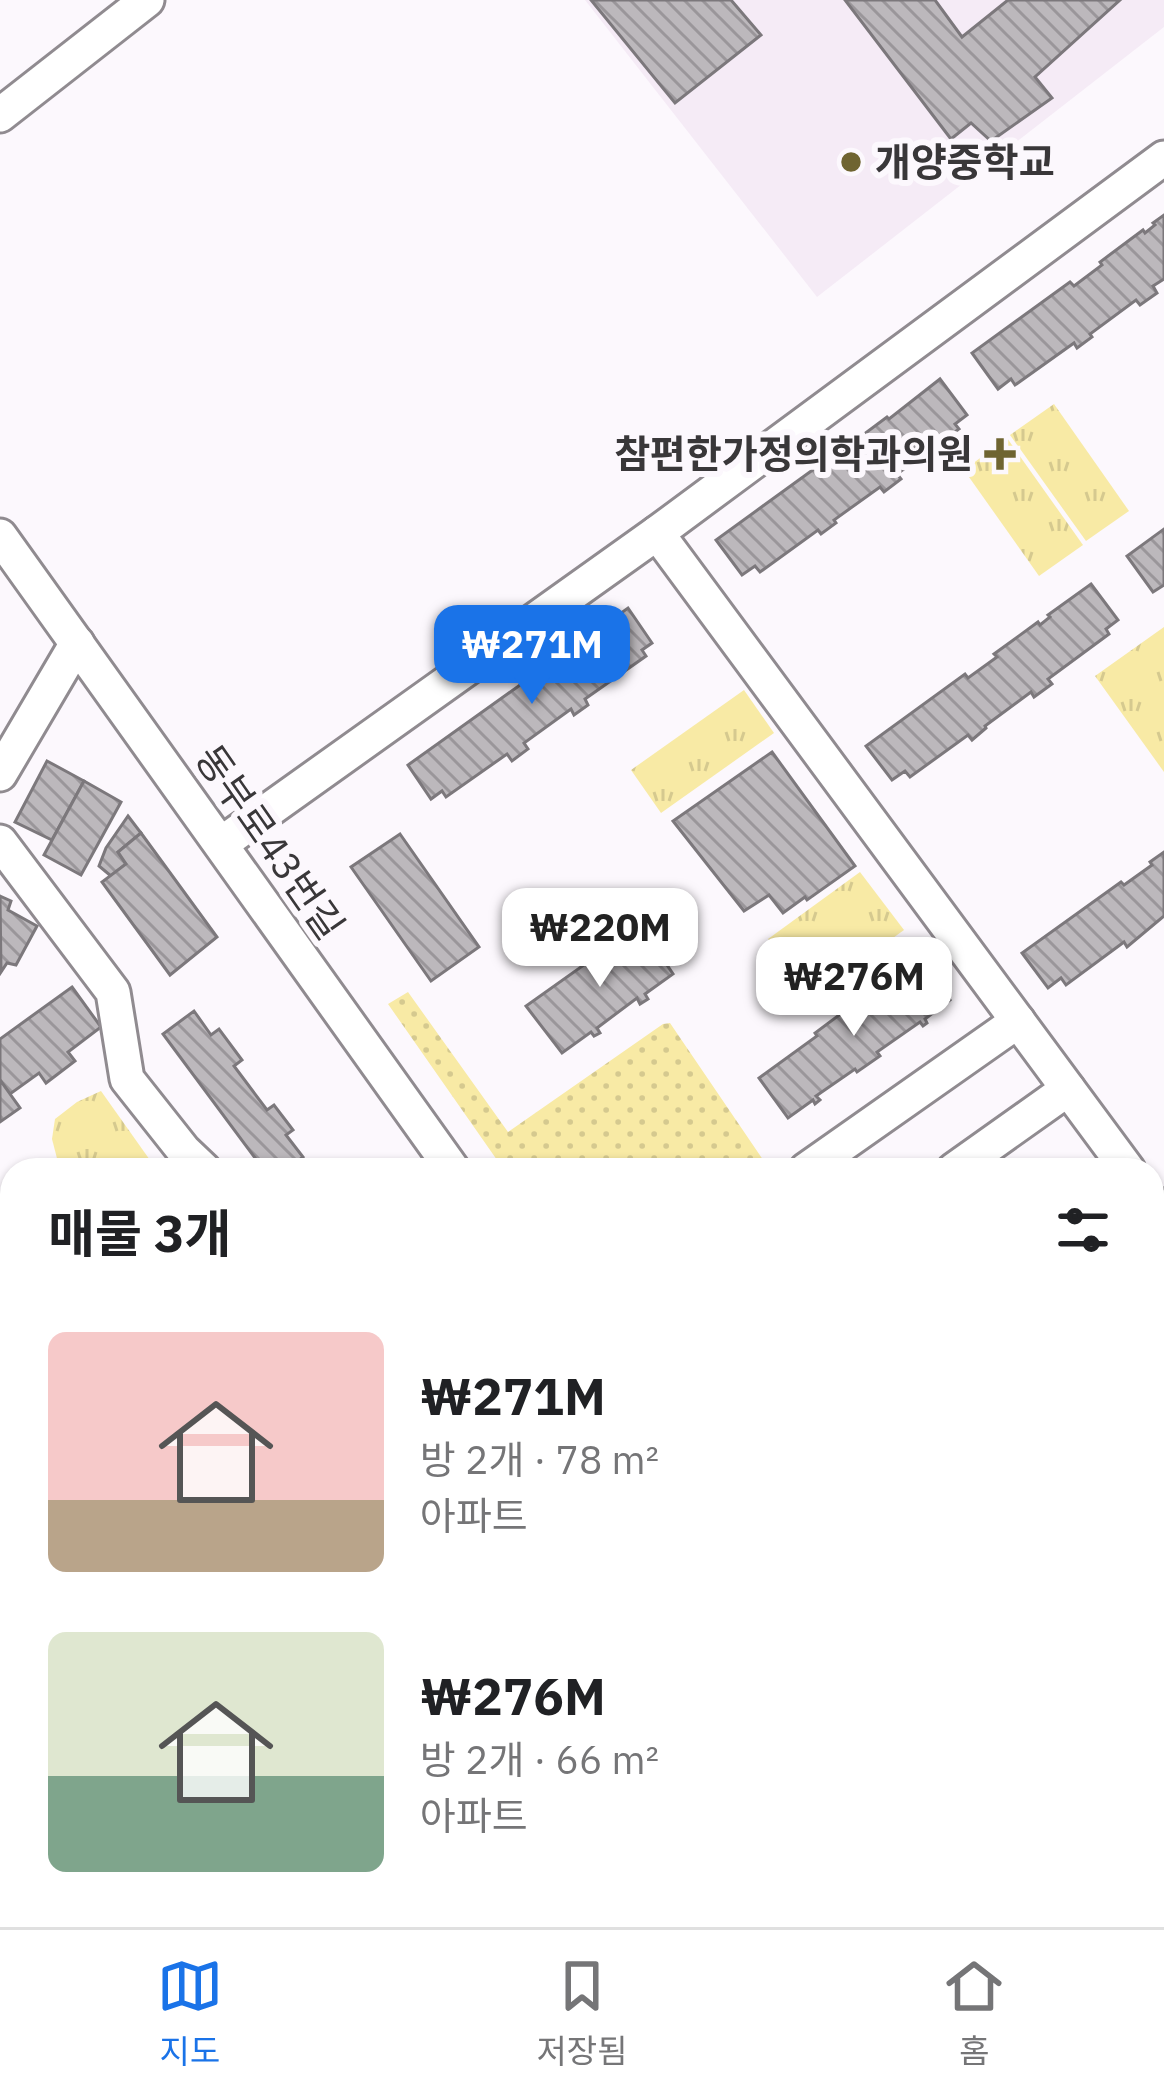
<!DOCTYPE html>
<html lang="ko">
<head>
<meta charset="utf-8">
<style>
	body { margin:0; font-family:"IBM Plex Sans","Noto Sans KR",sans-serif; background:#f2f2f2; color:#202124; height:100vh; display:flex; flex-direction:column; font-size:45px; white-space:nowrap }
	* { box-sizing:border-box; margin:0 }
	p { font-size:39px; color:#757577 }
	.icon { flex:none; width:66px; height:66px; fill:none; stroke:currentColor; stroke-width:2; stroke-linecap:round; stroke-linejoin:round }
	.map { position:relative; flex:1; overflow:hidden }
	.details { position:absolute; left:0px; top:1158px; width:1164px; height:771px; display:flex; flex-direction:column; background:#fff; border-radius:36px 36px 0 0; box-shadow:0 3px 9px #0004 }
	.details>* { flex:none }
	.price { position:absolute; translate:-50% -102px; padding:0 27px; border-radius:24px; background:#fff; color:#222; font-size:39px; line-height:78px; filter:drop-shadow(0 3px 6px #0008) }
	.price::after { content:''; position:absolute; left:50%; top:72px; width:36px; height:27px; margin-left:-18px; background:inherit; clip-path:polygon(0 0,100% 0,50% 100%) }
	.price.current { background:#1a73e8; color:#fff }
	ul { padding:0; list-style:none }
	li { display:flex; align-items:center; gap:36px; height:300px; padding:0 48px }
	li span { display:grid; place-items:center; flex:none; width:336px; height:240px; border-radius:18px; color:#555 }
	li>.icon { margin-inline-start:auto }
	span .icon { width:144px; height:144px; fill:#fffc; stroke-width:1 }
	li b { font-size:51px }
	h2 { display:flex; justify-content:space-between; align-items:center; height:144px; padding:0 48px; font-size:51px }
	.tabs { display:flex; justify-content:space-around; align-items:center; height:168px; border-top:3px solid #e0e0e0; background:#fff; font-size:33px; color:#757577 }
	.tabs a { display:grid; justify-items:center; gap:6px }
	.tabs .current { color:#1a73e8 }
	.map>svg:first-child { display:block }
</style>
</head>
<body>
<div class="map">
<svg width="1164" height="1927" viewBox="0 0 1164 1927">
	<defs>
		<pattern id="grass-tufts" width="24" height="20" patternUnits="userSpaceOnUse" patternTransform="scale(3)"><rect width="24" height="20" fill="#f8eaa5"/><path d="M3 7l-1-3M5 7V3M7 7l1-3M15 17l-1-3M17 17v-4M19 17l1-3" fill="none" stroke="#d5c98f"/></pattern>
		<pattern id="garden-dots" width="8" height="8" patternUnits="userSpaceOnUse" patternTransform="scale(3)"><rect width="8" height="8" fill="#f8eaa5"/><path d="M2 2h.1M6 6h.1" fill="none" stroke="#d5c98f" stroke-width="1.8" stroke-linecap="round"/></pattern>
		<pattern id="building-back-hatch" width="6" height="6" patternUnits="userSpaceOnUse" patternTransform="scale(3)"><rect width="6" height="6" fill="#bcb8bc"/><path d="M-1 5l2 2M0 0l6 6M5-1l2 2" fill="none" stroke="#9a969a"/></pattern>
	</defs>
	<rect width="100%" height="100%" fill="#fcf8fd"/>
	<!-- built -->
	<path fill="#f5ebf6" d="M585,0h579v27l-347,270z"/>
	<!-- grass -->
	<g fill="url(#grass-tufts)">
		<path d="M1054,404l75,107 -43,30 -76,-106z"/>
		<path d="M1007,438l76,107 -44,31 -75,-106z"/>
		<path d="M1164,627v145l-69,-96z"/>
		<path d="M744,690l30,43 -113,80 -30,-43z"/>
		<path d="M860,872l44,58 -93,67 -43,-58z"/>
		<path d="M101,1091l56,79h-97l-8,-31 3,-20 22,-17z"/>
		<path d="M1154,1262l10,14v97l-12,8v-117z"/>
		<path d="M3,1822l9,20v75h33l4,10h-49v-104z"/>
	</g>
	<!-- garden -->
	<path fill="url(#garden-dots)" d="M408,992l100,140 155,-108 7,-1 100,147h-266l-116,-166z"/>
	<!-- building -->
	<g fill="url(#building-back-hatch)" stroke="#7c787c" stroke-width="3">
		<path d="M591,0h140l30,35 -86,68z"/>
		<path d="M845,0h90l27,37 46,-37h112l-85,77 17,21 -61,43 -20,-18 -20,16z"/>
		<path d="M1164,215v64l-11,7 4,7 -17,12 -4,-5 -46,34 2,3 -15,11 -3,-5 -59,42 -4,-6 -13,10 -26,-36 98,-71 4,4 28,-21 -2,-3 43,-32 2,3 10,-8 -2,-2z"/>
		<path d="M940,379l27,36 -12,9 4,5 -62,45 4,5 -17,13 -4,-5 -46,33 2,3 -15,11 -3,-4 -58,42 -5,-6 -13,9 -26,-35 98,-71 4,4 28,-21 -2,-3 43,-32 2,2z"/>
		<path d="M1164,529v56l-11,7 -26,-36z"/>
		<path d="M1091,584l27,36 -12,9 3,5 -61,45 4,5 -18,13 -3,-5 -46,34 1,2 -14,12 -4,-5 -58,42 -5,-6 -13,9 -26,-34 99,-72 3,4 29,-21 -3,-3 44,-32 2,3 10,-8 -2,-2z"/>
		<path d="M628,608l24,35 -10,7 4,6 -61,43 3,6 -14,10 -3,-6 -47,34 4,6 -16,12 -5,-7 -61,43 -4,-6 -11,8 -23,-34z"/>
		<path d="M772,752l83,114 -48,34 -2,-3 -22,16 -14,-18 -25,16 -71,-90z"/>
		<path d="M47,761l37,20 -32,59 -37,-18z"/>
		<path d="M84,781l37,21 -40,73 -37,-20z"/>
		<path d="M128,816l13,17 -23,19 8,12 -15,12 -12,-10 7,-18z"/>
		<path d="M141,833l76,104 -47,38 -68,-93 24,-18 -8,-12z"/>
		<path d="M400,834l79,113 -48,34 -80,-114z"/>
		<path d="M1164,852v64l-37,31 -3,-5 -58,43 -5,-7 -13,10 -26,-35 99,-71 3,3 28,-20 -2,-3z"/>
		<path d="M0,896l11,5 -3,9 29,16 -21,39 -9,-2 -6,9z"/>
		<path d="M640,925l33,49 -28,20 3,5 -8,5 -3,-6 -40,30 3,5 -6,3 -3,-4 -29,21 -36,-47z"/>
		<path d="M921,961l29,39 -25,19 2,4 -4,3 -3,-4 -43,30 3,4 -23,16 -2,-3 -39,27 4,4 -5,4 -2,-4 -25,18 -29,-40 58,-42 -2,-3 39,-29 3,4z"/>
		<path d="M72,987l29,40 -33,25 7,9 -29,22 -7,-10 -29,21 -10,-14v-41z"/>
		<path d="M194,1011l17,24 8,-6 23,31 -8,6 33,44 7,-5 19,25 -7,5 17,22 -17,13h-22l-101,-136z"/>
		<path d="M0,1080l20,28 -20,14z"/>
		<path d="M12,1385v59l-6,5 4,6 -10,8v-69z"/>
		<path d="M1164,1444v55l-8,6 3,4 -7,5v-61z"/>
		<path d="M1164,1717v65l-7,5 -5,-8v-54z"/>
		<path d="M226,1917h44l-4,10h-9z"/>
		<path d="M276,1917h49l-3,10h-49z"/>
		<path d="M441,1917h128l7,10h-150z"/>
		<path d="M840,1917h72l6,10h-95z"/>
		<path d="M1045,1917h85l-17,10h-62z"/>
	</g>
	<g fill="none" stroke-linecap="round" stroke-linejoin="round">
		<!-- minor casing -->
		<g stroke="#908b90" stroke-width="39">
			<g id="minor">
				<path d="M0,115l147,-115"/>
				<path d="M657,533l471,637"/>
				<path d="M0,536l453,634"/>
				<path d="M0,774l77,-131"/>
				<path d="M0,842l113,150 14,87 57,72 20,19"/>
				<path d="M221,844l436,-311 507,-375"/>
				<path d="M806,1170l212,-149"/>
				<path d="M954,1170l114,-81"/>
				<path d="M1152,1202l12,16"/>
				<path d="M1152,1664l12,-7"/>
				<path d="M0,1819l10,-4 2,5"/>
				<path d="M55,1917l4,10"/>
				<path d="M984,1917l6,10"/>
				<path d="M720,1927l17,-10"/>
			</g>
		</g>
		<!-- minor -->
		<use href="#minor" stroke="#fff" stroke-width="33"/>
	</g>
	<!-- markers -->
	<g fill="#6f6431" stroke="#fcf8fd" stroke-width="4.5">
		<circle cx="851" cy="162" r="12"/>
		<path d="M994 436h12v12h12v12h-12v12h-12v-12h-12v-12h12z"/>
	</g>
	<g text-anchor="middle" stroke-width="12" stroke-linejoin="round" paint-order="stroke">
		<!-- poi labels -->
		<g font-size="39" font-weight="bold" fill="#393739" stroke="#fcf8fd" text-anchor="start">
			<text x="875" y="176">개양중학교</text>
			<text x="973" y="468" text-anchor="end">참편한가정의학과의원</text>
		</g>
		<!-- street labels -->
		<g font-size="39" fill="#393739" stroke="#fcf8fd">
			<text transform="translate(270 842) rotate(55)" y="14">동부로43번길</text>
		</g>
	</g>
</svg>
<b class="price current" style="left:532px;top:707px">₩271M</b>
<b class="price" style="left:600px;top:990px">₩220M</b>
<b class="price" style="left:854px;top:1039px">₩276M</b>
<section class="details">
<h2>매물 3개<svg class="icon" aria-label="filters" viewBox="0 0 24 24"><path d="M4 7h16M4 17h16"/><circle cx="9" cy="7" r="2"/><circle cx="15" cy="17" r="2"/></svg></h2>
<ul>
<li><span style="background:linear-gradient(#f6c9c9 70%,#b9a48a 0)"><svg class="icon" aria-label="home" viewBox="0 0 24 24"><path d="M3 11l9-7 9 7M6 9v11h12V9"/></svg></span><div><b>₩271M</b><p>방 2개 · 78 m²</p><p>아파트</p></div></li>
<li><span style="background:linear-gradient(#dfe7d0 60%,#7fa58c 0)"><svg class="icon" aria-label="home" viewBox="0 0 24 24"><path d="M3 11l9-7 9 7M6 9v11h12V9"/></svg></span><div><b>₩276M</b><p>방 2개 · 66 m²</p><p>아파트</p></div></li>
</ul>
</section>
</div>
<nav class="tabs">
<a class="current"><svg class="icon" aria-label="map" viewBox="0 0 24 24"><path d="M3 6l6-2 6 2 6-2v14l-6 2-6-2-6 2zM9 4v14M15 6v14"/></svg>지도</a>
<a><svg class="icon" aria-label="saved" viewBox="0 0 24 24"><path d="M7 4h10v16l-5-4-5 4z"/></svg>저장됨</a>
<a><svg class="icon" aria-label="home" viewBox="0 0 24 24"><path d="M3 11l9-7 9 7M6 9v11h12V9"/></svg>홈</a>
</nav>
</body>
</html>
